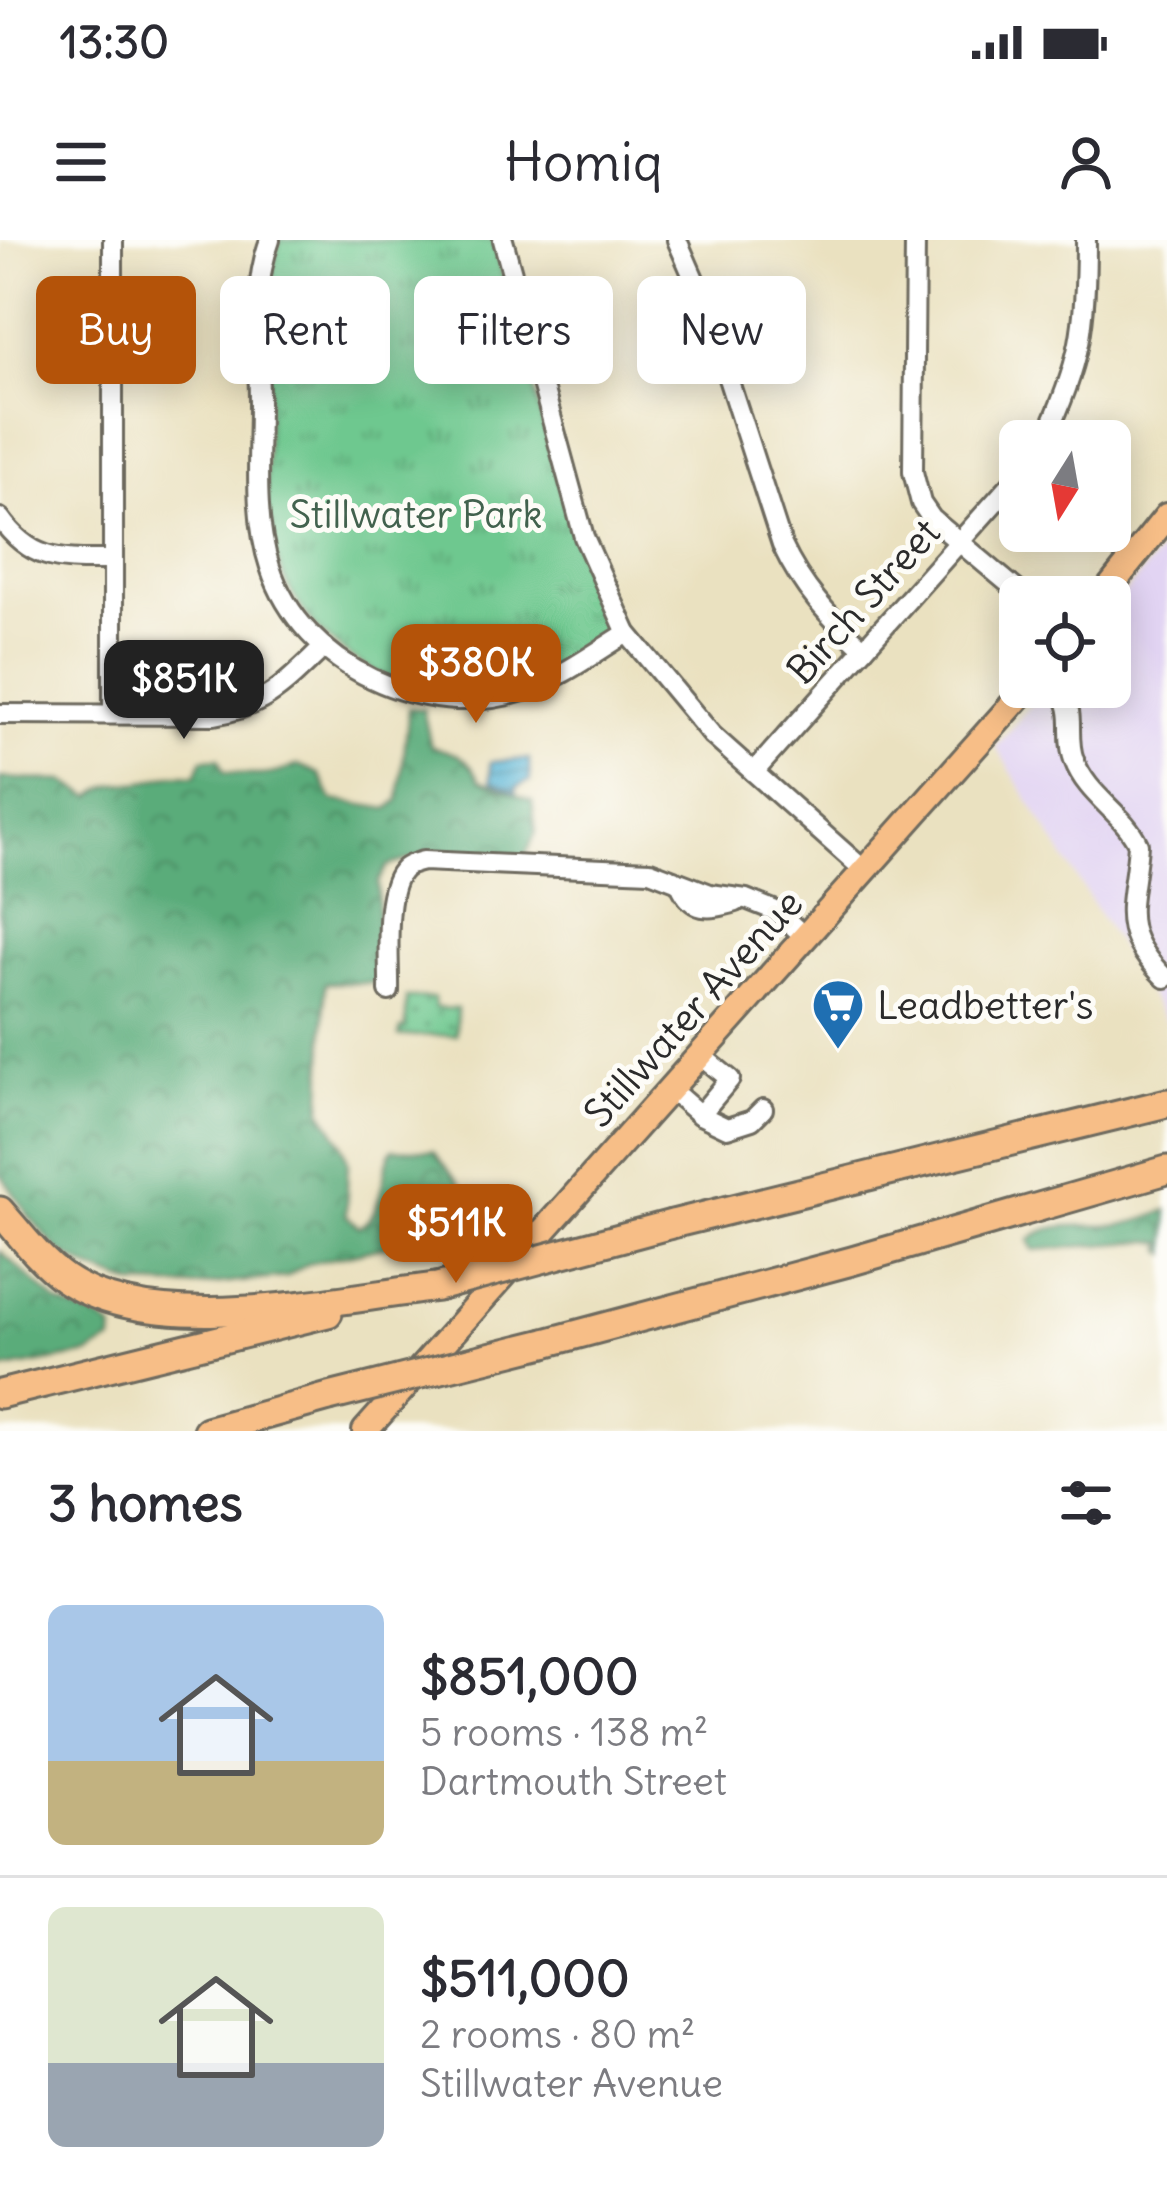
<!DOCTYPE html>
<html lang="en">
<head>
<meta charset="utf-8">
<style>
	body { margin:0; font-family:Delius,sans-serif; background:#f2f2f3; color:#2b2b33; height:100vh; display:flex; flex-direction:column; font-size:45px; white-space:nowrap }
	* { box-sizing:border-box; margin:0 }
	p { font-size:39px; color:#7c7c81 }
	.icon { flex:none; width:66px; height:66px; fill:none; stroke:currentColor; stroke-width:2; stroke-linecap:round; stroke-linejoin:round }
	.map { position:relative; height:1191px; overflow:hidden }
	.sheet { display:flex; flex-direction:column; background:#fff; flex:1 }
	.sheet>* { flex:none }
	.hud { position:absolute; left:36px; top:36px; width:1095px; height:108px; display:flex; gap:24px }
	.needle { width:78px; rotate:191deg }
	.controls { position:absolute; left:999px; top:180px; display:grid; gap:24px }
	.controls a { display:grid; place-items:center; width:132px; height:132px; border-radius:18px; background:#fff; box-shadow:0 6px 30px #0003; font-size:60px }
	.price { position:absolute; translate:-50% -102px; padding:0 27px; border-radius:24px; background:#b45309; color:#fff; font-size:39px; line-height:78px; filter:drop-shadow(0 3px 6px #0008) }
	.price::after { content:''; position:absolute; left:50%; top:72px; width:36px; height:27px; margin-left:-18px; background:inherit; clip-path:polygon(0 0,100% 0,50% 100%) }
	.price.active { background:#222; color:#fff }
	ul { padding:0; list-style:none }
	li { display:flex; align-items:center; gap:36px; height:300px; padding:0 48px }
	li+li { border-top:3px solid #e1e1e2 }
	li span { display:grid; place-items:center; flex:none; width:336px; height:240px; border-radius:18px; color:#555 }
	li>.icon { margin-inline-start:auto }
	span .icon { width:144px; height:144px; fill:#fffc; stroke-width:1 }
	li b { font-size:51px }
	h2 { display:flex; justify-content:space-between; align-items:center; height:144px; padding:0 48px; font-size:51px }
	.pill { padding:0 42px; border-radius:18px; background:#fff; box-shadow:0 6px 30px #0003; font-size:42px; line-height:108px }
	.pill.active { background:#b45309; color:#fff }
	.status { display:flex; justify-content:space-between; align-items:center; height:84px; padding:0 60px; background:#fff; direction:ltr }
	.status svg { height:33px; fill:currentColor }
	header { display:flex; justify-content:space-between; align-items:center; height:156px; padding:0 48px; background:#fff; font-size:54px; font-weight:600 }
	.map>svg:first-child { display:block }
</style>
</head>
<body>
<div class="status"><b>13:30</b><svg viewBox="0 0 49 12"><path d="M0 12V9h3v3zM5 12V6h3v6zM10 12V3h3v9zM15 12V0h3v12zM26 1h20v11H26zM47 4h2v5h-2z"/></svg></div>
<header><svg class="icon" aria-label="menu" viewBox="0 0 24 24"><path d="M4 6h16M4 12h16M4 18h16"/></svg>Homiq<svg class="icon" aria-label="person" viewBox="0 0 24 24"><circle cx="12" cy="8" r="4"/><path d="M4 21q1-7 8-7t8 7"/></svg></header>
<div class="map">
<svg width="1167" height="1191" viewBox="0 0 1167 1191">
	<defs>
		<pattern id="grass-dots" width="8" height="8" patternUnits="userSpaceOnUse" patternTransform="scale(3)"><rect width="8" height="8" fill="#6ec88f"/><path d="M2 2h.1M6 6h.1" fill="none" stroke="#5ba375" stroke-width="1.8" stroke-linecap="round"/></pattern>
		<pattern id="forest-crowns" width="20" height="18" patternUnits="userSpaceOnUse" patternTransform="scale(3)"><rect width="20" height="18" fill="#5aac7a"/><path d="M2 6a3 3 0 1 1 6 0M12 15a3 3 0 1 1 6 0" fill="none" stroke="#4b8c64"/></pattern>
		<pattern id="park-tufts" width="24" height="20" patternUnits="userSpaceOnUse" patternTransform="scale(3)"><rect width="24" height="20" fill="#6ec88f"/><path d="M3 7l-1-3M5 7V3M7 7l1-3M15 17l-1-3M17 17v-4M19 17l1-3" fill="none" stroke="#5ba375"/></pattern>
		<pattern id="water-rules" width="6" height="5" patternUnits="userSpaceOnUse" patternTransform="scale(3)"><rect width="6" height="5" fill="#56b3d4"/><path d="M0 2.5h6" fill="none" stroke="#4792ac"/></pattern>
	</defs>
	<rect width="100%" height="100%" fill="#fdfcf7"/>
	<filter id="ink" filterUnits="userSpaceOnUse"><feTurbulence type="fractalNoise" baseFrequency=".00833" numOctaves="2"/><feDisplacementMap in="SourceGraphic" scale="24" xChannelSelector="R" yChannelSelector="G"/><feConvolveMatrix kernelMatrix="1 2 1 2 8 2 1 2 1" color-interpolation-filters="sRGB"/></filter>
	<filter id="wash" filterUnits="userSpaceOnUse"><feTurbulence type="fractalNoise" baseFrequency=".004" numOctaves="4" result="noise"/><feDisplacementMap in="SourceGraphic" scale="48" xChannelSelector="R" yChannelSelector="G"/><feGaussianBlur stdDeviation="2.7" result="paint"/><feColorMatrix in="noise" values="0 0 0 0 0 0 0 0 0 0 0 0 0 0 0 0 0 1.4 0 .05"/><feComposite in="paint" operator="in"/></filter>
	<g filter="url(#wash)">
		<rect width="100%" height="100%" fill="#eae1c0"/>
		<!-- built -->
		<path fill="#e2d4f3" d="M1167,303v481l-171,-277 50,-60h64v-76z"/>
		<!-- grass -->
		<path fill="url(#grass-dots)" stroke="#4c7a5d" stroke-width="3" d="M406,758h28l1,10 22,1 -1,26 -57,1 2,-7h5z"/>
		<!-- forest -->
		<g fill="url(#forest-crowns)" stroke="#426c52" stroke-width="3">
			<path d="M409,468l14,1 8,38c24,5 37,10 49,33l52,21 4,31 -11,24 -98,-2 -40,12 -9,16 -2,101h-51l-3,128 20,32 6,19 -2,53 13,12c27,-16 20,-51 33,-78l41,2 38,47v18l-72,27 -91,21 -22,13 -94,10 -58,-2 -40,-14 -36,-21 -29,-34 -29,-43v-395l64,3 28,16c25,-19 29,-10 56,-16 22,-6 23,-8 48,-6l7,-16 16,-1 5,14c29,5 48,5 74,-7l21,9 13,26 56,9 11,-9z"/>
			<path d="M1167,970v44l-4,-3 1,-8 -13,-2 -117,9 -5,-10c24,-22 62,-11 92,-15 17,-3 31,-8 46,-15z"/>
			<path d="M0,1011l59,53 44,17 10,8 -1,12 -22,13 -90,16z"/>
		</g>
		<!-- park -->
		<path fill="url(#park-tufts)" stroke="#4c7a5d" stroke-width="3" d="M280,0h213l86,315 32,70 -4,14c-26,14 -52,32 -80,43 -102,41 -227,-29 -253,-133 -12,-48 -7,-105 -5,-155 1,-51 -4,-104 11,-154z"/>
		<!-- water -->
		<path fill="url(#water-rules)" stroke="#406f80" stroke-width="3" d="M529,519l1,22 -13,6 -1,5 -25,-11 -1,-19z"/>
	</g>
	<g filter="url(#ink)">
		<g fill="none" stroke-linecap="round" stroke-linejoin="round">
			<!-- minor casing -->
			<g stroke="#6e6b5f" stroke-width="24">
				<g id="minor">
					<path d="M270,0c-19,51 -11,110 -11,163 0,54 -6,113 11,164 32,100 155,156 253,124 38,-13 70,-37 104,-58"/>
					<path d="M503,0l81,297 43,96 85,102 153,136"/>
					<path d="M677,0l24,55 81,250c20,43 47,72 82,104"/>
					<path d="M915,0l-2,232 8,31 11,16 93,78"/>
					<path d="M1044,201c37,-78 42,-115 42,-201"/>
					<path d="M0,278c32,45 61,42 112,42"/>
					<path d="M1057,447c22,24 7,46 17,73 13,36 49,52 64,84 -4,62 -24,84 27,134"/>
					<path d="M0,474l214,1c54,-9 72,-32 110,-68"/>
					<path d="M113,474v-474"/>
					<path d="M754,532l266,-298"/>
					<path d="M680,644c12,29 29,26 56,18"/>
					<path d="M389,751c1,-28 -7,-104 16,-123 5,-4 12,-5 18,-7l227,10 60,23 36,5 30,12 27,24"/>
					<path d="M669,848l31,27 30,-36 -31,-25"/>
					<path d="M700,875l27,13 25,-8 11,-11"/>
				</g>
			</g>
			<!-- major casing -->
			<g stroke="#6e6b5f" stroke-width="30">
				<g id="major">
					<path d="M1102,357l65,-81"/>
					<path d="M365,1191l663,-744"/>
				</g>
			</g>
			<!-- highway casing -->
			<g stroke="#6e6b5f" stroke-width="33">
				<g id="highway">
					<path d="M0,971c20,23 39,49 64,67 89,62 270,21 373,9"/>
					<path d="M672,984l495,-121"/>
					<path d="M545,1103l307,-82 315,-91"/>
					<path d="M0,1154l328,-81"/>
					<path d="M207,1191l122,-34"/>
				</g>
			</g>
			<!-- minor -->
			<use href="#minor" stroke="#fff" stroke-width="18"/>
			<!-- major -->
			<use href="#major" stroke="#f7be87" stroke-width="24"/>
			<!-- highway -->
			<use href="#highway" stroke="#f7be87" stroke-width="27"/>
			<!-- highway-bridge casing -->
			<g stroke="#6e6b5f" stroke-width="33" stroke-linecap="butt">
				<g id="highway-bridge">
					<path d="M437,1047l235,-63"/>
					<path d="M329,1157l216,-54"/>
				</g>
			</g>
			<!-- highway-bridge -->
			<use href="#highway-bridge" stroke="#f7be87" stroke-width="27"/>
		</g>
	</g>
	<!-- icons -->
	<defs>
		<g id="supermarket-pin" transform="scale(2.7)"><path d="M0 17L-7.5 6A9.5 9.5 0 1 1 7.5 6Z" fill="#1f6fb2" stroke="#fdfcf7"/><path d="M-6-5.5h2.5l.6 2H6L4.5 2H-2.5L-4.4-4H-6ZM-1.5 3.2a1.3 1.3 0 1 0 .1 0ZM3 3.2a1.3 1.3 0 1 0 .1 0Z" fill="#fff"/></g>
	</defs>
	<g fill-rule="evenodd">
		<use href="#supermarket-pin" x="838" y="765"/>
	</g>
	<g text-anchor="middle" stroke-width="10" stroke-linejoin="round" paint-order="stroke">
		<!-- park labels -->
		<g font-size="39" fill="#42624e" stroke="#fdfcf7">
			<text x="416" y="288">Stillwater Park</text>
		</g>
		<!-- street labels -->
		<g font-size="39" fill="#2b2b2b" stroke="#fdfcf7">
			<text transform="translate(863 361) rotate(-48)" y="14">Birch Street</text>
			<text transform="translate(693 768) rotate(-48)" y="14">Stillwater Avenue</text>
		</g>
		<!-- poi labels -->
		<g font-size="39" fill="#2b2b2b" stroke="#fdfcf7" text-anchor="start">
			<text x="877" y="779">Leadbetter's</text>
		</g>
	</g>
</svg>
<div class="controls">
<a><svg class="needle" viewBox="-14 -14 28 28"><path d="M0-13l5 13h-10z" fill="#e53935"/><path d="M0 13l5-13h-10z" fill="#7c7c81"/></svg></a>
<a><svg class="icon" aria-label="locate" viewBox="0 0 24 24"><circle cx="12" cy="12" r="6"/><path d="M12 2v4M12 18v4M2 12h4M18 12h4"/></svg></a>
</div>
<b class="price" style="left:476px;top:486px">$380K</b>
<b class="price active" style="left:184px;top:502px">$851K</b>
<b class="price" style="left:456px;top:1046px">$511K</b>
<div class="hud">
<a class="pill active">Buy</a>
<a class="pill">Rent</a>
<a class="pill">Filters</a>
<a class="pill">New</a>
</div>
</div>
<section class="sheet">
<h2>3 homes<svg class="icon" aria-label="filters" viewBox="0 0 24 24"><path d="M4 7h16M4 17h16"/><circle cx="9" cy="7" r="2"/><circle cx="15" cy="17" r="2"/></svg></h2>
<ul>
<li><span style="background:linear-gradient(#a9c7e8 65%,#c2b280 0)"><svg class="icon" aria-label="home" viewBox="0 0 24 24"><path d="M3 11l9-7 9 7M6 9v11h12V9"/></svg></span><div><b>$851,000</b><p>5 rooms · 138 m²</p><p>Dartmouth Street</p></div></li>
<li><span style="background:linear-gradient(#dfe7d0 65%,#9aa5b1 0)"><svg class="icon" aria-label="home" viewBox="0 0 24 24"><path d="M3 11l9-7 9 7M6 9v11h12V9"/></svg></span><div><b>$511,000</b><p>2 rooms · 80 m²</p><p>Stillwater Avenue</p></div></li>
</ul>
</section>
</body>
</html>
